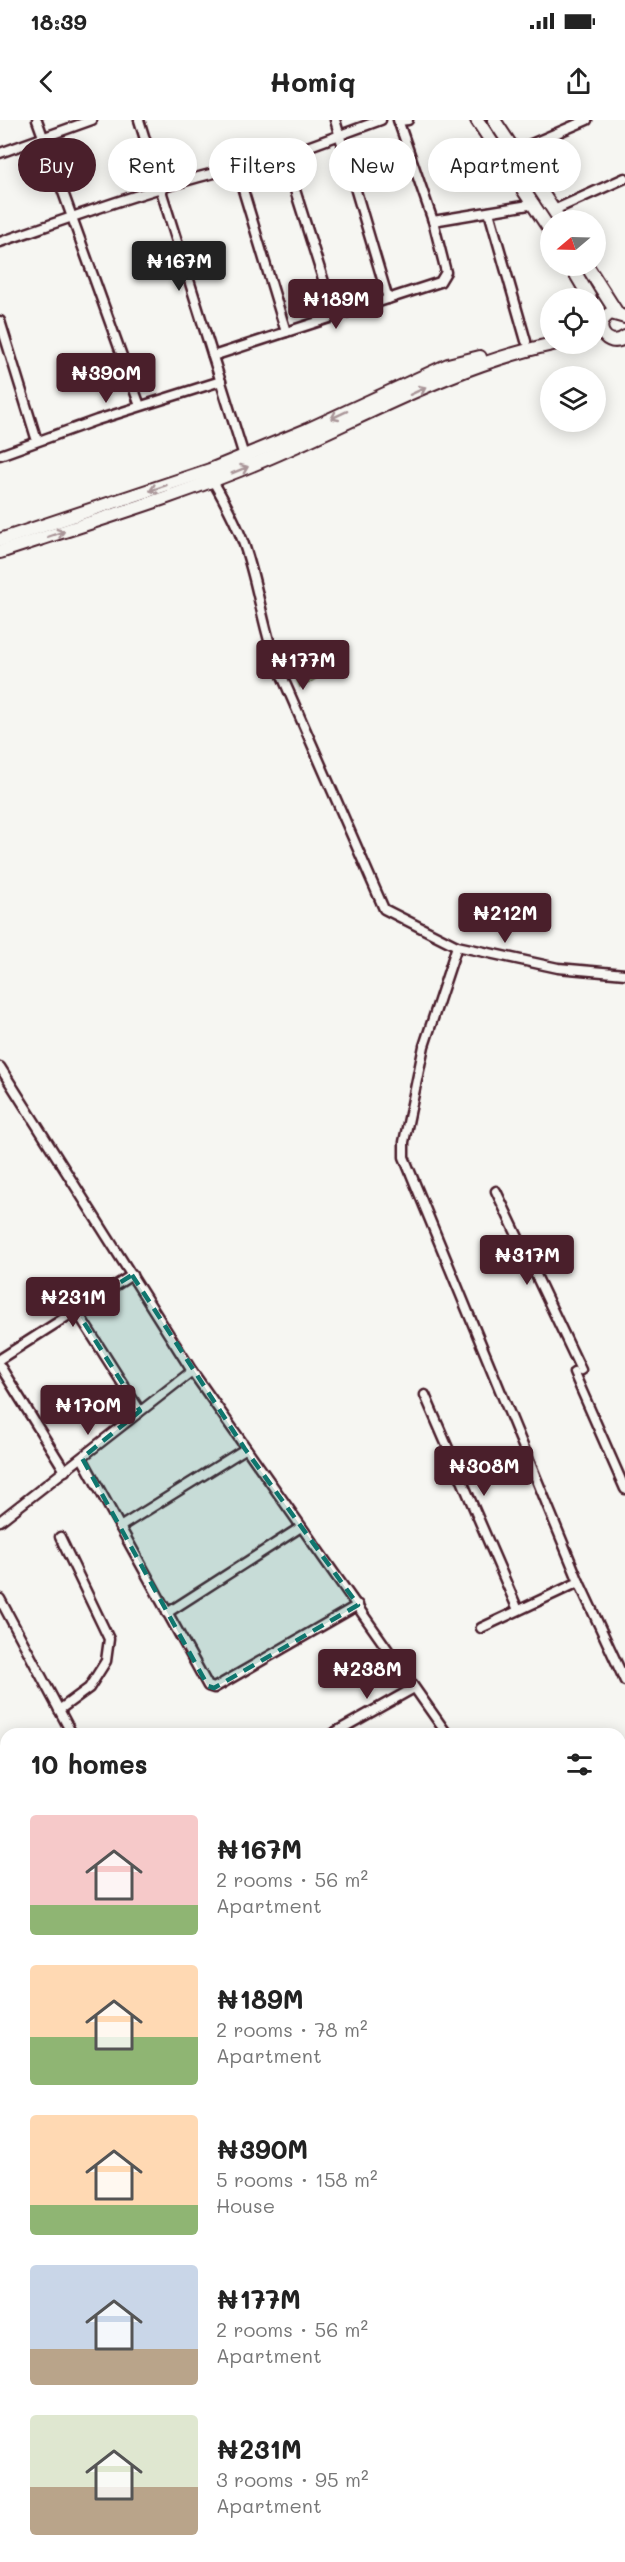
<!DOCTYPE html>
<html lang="en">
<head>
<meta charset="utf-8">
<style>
	body { margin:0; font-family:Mali,sans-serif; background:#f2f2f2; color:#222; height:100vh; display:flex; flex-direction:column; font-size:22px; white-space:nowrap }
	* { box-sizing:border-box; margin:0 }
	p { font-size:20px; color:#767676 }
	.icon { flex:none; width:33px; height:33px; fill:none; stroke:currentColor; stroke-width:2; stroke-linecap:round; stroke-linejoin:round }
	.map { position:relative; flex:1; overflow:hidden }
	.details { position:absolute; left:0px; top:1608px; width:626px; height:834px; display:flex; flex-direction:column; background:#fff; border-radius:18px 18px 0 0; box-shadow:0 3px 15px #0003 }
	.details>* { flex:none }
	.hud { position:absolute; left:18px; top:18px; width:590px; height:54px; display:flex; gap:12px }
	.needle { width:39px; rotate:251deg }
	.fabs { position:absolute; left:540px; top:90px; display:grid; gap:12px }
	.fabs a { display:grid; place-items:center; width:66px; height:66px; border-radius:50%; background:#fff; box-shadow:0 3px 15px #0003; font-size:30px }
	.price { position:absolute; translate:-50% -51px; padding:0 14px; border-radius:6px; background:#4a1f2b; color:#fff; font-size:20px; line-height:39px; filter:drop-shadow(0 2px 3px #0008) }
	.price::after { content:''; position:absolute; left:50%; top:36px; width:18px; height:14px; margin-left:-9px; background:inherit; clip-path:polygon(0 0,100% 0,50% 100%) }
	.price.active { background:#222; color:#fff }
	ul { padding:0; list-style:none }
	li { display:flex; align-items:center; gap:18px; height:150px; padding:0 30px }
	li span { display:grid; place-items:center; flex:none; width:168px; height:120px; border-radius:6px; color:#555 }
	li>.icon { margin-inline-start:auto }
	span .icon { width:72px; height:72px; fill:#fffc; stroke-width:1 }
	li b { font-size:26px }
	h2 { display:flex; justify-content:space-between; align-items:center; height:72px; padding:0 30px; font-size:26px }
	.pill { padding:0 21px; border-radius:27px; background:#fff; box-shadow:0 3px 15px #0003; font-size:21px; line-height:54px }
	.pill.active { background:#4a1f2b; color:#fff }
	.status { display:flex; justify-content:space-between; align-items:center; height:42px; padding:0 30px; background:#fff; direction:ltr }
	.status svg { height:16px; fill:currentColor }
	header { display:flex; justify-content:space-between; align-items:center; height:78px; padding:0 30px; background:#fff; font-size:27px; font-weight:800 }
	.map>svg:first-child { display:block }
</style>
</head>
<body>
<div class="status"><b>18:39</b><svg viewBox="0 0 49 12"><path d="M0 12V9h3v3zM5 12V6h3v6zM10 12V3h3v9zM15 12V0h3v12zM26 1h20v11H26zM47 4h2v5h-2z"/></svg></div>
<header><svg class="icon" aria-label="back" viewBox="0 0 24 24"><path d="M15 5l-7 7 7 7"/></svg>Homiq<svg class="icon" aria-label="share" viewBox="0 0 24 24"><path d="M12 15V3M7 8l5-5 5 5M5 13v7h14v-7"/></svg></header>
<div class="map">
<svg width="625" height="2442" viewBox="0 0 625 2442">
	<rect width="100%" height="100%" fill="#f6f6f2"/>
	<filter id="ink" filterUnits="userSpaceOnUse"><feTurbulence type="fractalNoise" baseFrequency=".0167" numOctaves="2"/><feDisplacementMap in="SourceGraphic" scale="12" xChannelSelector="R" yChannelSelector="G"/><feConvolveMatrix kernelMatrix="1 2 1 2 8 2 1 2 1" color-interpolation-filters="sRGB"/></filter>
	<g filter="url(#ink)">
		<!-- green -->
		<path fill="#bae9a8" stroke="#82846a" stroke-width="1.5" d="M323,532l9,19 -32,16 -10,-19z"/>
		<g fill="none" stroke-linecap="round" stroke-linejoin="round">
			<!-- stream -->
			<g stroke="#70809c" stroke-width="2">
				<path d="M620,1689l5,1"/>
				<path d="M0,1883l6,-2"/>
				<path d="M620,2335l5,3"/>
			</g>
			<!-- street casing -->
			<g stroke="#4a1f2b" stroke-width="13">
				<g id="street">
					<path d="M37,0l103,286"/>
					<path d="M139,0l105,336"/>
					<path d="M335,0l53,179"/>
					<path d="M399,1l9,-1"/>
					<path d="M515,31l72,-31"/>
					<path d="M0,33l92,-33"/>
					<path d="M284,35l51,162"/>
					<path d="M237,50l49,162"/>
					<path d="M554,90l71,-32"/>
					<path d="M489,92l37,129"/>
					<path d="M433,101l102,-17"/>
					<path d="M0,122c73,-25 146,-52 222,-71 11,-3 24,-3 36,-6l123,-45"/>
					<path d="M0,201l37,120"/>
					<path d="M213,236l227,-74 6,-10 -13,-51 -35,-101"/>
					<path d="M0,335l97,-35 124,-39"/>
					<path d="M213,361c11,19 21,38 29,58 15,39 19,81 33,121l109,249 73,37 101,22 67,6"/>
					<path d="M457,826l-33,100 -20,96v15l175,425 46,99"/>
					<path d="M0,947l192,304 255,363"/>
					<path d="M496,1071l85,179"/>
					<path d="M76,1190l64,101"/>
					<path d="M0,1239l132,-84"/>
					<path d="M0,1246l65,105"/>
					<path d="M574,1253l51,116"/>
					<path d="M425,1275l93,215"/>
					<path d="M82,1338l126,228 6,2 144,-83"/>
					<path d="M0,1401l192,-150"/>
					<path d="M120,1407l125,-78"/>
					<path d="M0,1479l72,135"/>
					<path d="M167,1493l134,-86"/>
					<path d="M481,1508l98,-46"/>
					<path d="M59,1590l30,-22 17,-27 3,-22 -49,-102"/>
					<path d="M332,1614l82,-46"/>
					<path d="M620,1926l5,-4"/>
					<path d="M620,1939l5,7"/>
					<path d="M620,2131l5,-4"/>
					<path d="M620,2225l5,-2"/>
					<path d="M0,2290l6,-2"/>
					<path d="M0,2392l6,7"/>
					<path d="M28,2436l2,6"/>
					<path d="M163,2436l3,6"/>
					<path d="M398,2436l3,6"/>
					<path d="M568,2436l2,6"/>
					<path d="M269,2442l9,-4"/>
					<path d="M308,2442l13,-6"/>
				</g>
			</g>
			<!-- secondary casing -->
			<g stroke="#4a1f2b" stroke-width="16">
				<g id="secondary">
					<path d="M477,0l73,110"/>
					<path d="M494,0l66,100"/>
					<path d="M571,146l19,32"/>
					<path d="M587,146l30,47"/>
					<path d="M625,197l-14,-4c-21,10 -4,38 14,24"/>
					<path d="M0,420l210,-70 97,-40 141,-65 32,-8"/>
					<path d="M0,432c91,-30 183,-57 271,-95 93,-40 183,-92 282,-113"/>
				</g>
			</g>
			<!-- primary casing -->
			<g stroke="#4a1f2b" stroke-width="18">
				<g id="primary">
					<path d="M620,1789l5,-4"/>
					<path d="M620,1806l5,-4"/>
					<path d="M0,2355l6,-9"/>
					<path d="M0,2385l6,-9"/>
				</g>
			</g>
			<!-- street -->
			<use href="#street" stroke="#f6f6f2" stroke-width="8"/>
			<!-- secondary -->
			<use href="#secondary" stroke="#f6f6f2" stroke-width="12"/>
			<!-- primary -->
			<use href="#primary" stroke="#f6f6f2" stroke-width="14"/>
		</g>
		<!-- one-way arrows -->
		<defs><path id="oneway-shaft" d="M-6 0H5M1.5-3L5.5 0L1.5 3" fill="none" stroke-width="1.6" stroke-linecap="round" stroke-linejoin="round" transform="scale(1.5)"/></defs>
		<g stroke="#a99598">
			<use href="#oneway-shaft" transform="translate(418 271) rotate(-25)"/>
			<use href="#oneway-shaft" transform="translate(339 295) rotate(155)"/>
			<use href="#oneway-shaft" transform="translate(240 350) rotate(-22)"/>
			<use href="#oneway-shaft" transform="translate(158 368) rotate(161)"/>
			<use href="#oneway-shaft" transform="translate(56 414) rotate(-18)"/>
		</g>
	</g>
	<!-- marked area -->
	<path fill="#0f766e" fill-opacity="0.2" stroke="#0f766e" stroke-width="4.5" stroke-dasharray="12 8" stroke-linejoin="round" d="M132,1155l113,174 113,156 -144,83 -6,-2 -126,-228 58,-47 -64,-101z"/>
</svg>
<div class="fabs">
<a><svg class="needle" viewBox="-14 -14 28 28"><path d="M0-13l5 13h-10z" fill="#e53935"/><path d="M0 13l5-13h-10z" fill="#767676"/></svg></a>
<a><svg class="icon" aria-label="locate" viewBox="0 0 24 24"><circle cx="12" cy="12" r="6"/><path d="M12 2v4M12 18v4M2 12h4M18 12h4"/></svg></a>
<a><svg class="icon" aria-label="layers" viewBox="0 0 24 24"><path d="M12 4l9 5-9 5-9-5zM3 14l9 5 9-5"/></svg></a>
</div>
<b class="price active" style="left:179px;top:172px">₦167M</b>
<b class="price" style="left:336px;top:210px">₦189M</b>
<b class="price" style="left:106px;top:284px">₦390M</b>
<b class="price" style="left:303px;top:571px">₦177M</b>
<b class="price" style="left:505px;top:824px">₦212M</b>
<b class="price" style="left:527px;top:1166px">₦317M</b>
<b class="price" style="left:73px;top:1208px">₦231M</b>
<b class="price" style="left:88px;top:1316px">₦170M</b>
<b class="price" style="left:484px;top:1377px">₦308M</b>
<b class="price" style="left:367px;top:1580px">₦238M</b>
<div class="hud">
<a class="pill active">Buy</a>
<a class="pill">Rent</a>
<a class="pill">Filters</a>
<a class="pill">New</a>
<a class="pill">Apartment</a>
</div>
<section class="details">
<h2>10 homes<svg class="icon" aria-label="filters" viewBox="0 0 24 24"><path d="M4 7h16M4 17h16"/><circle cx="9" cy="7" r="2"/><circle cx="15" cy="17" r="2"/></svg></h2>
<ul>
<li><span style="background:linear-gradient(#f6c9c9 75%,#8fb573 0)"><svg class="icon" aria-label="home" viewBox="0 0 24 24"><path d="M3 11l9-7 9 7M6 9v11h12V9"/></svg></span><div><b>₦167M</b><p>2 rooms · 56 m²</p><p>Apartment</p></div></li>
<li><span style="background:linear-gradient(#ffd9b3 60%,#8fb573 0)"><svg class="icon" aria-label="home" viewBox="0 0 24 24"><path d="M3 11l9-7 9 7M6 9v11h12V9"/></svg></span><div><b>₦189M</b><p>2 rooms · 78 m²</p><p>Apartment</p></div></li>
<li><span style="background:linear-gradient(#ffd9b3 75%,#8fb573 0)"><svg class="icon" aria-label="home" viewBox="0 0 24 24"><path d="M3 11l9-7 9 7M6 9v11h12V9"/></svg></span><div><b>₦390M</b><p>5 rooms · 158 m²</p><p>House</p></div></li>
<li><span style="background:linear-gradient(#c9d6e8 70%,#b9a48a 0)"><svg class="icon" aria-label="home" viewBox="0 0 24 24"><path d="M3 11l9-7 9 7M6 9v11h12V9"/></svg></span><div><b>₦177M</b><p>2 rooms · 56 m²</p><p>Apartment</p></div></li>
<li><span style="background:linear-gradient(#dfe7d0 60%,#b9a48a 0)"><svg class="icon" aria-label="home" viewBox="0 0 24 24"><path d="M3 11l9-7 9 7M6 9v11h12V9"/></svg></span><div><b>₦231M</b><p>3 rooms · 95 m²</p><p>Apartment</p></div></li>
</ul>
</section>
</div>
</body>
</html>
